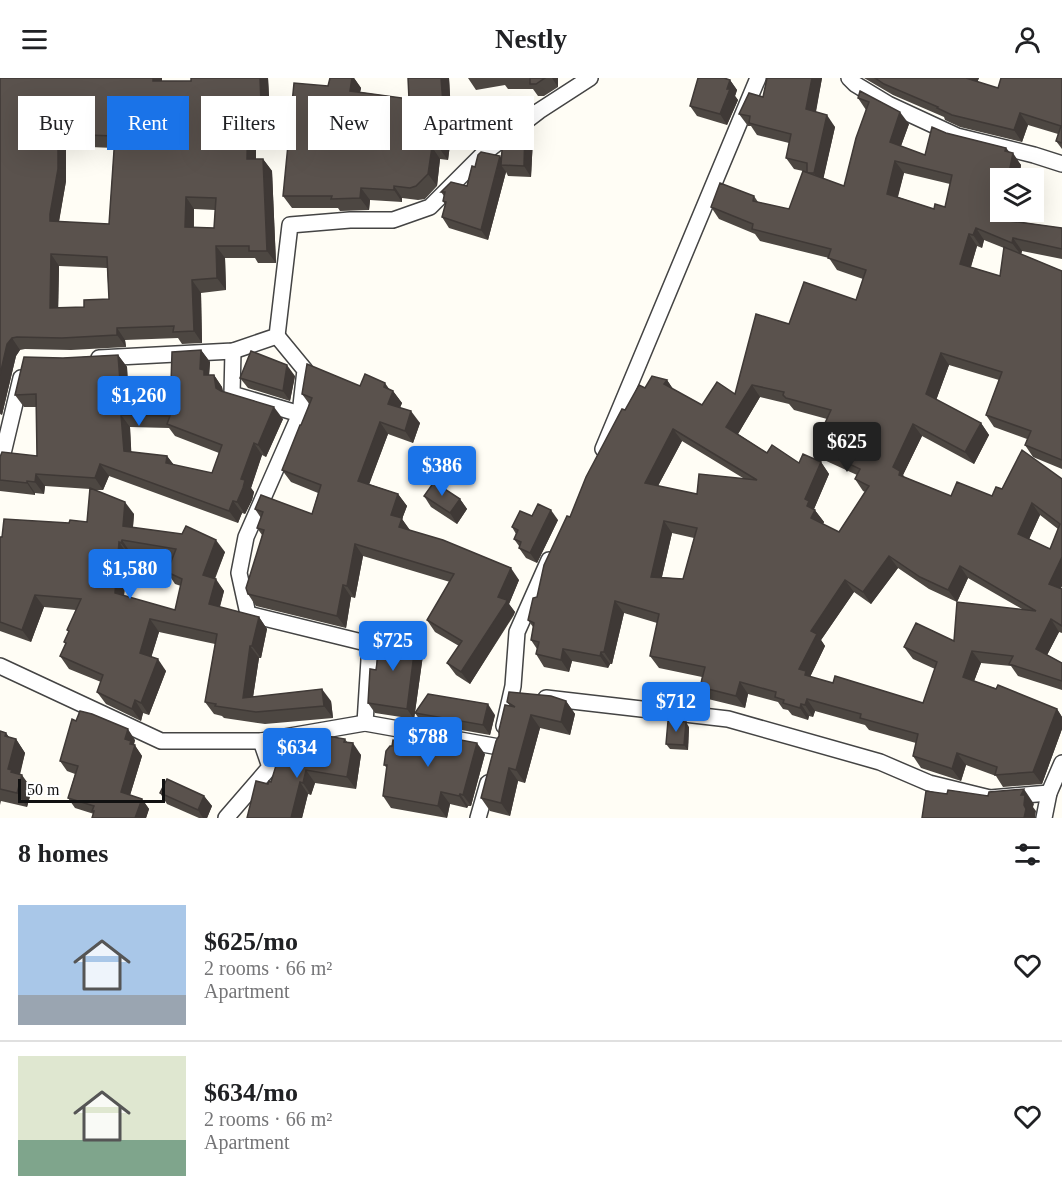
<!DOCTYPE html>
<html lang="en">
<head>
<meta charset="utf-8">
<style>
	body { margin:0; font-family:Georgia,serif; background:#f6f6f6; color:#202124; height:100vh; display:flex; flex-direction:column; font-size:22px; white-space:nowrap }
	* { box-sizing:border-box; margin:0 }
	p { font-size:20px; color:#757577 }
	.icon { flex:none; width:33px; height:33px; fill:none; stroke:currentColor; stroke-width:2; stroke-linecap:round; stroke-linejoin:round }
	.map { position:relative; height:740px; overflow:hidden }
	.drawer { display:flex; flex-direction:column; background:#fff; flex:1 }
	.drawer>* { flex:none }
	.guide { position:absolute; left:18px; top:18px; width:600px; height:54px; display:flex; gap:12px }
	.tools { position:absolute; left:990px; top:90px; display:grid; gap:12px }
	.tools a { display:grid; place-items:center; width:54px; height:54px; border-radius:0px; background:#fff; box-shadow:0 6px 24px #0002; font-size:30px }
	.scale { position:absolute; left:18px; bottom:15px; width:147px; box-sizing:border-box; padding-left:6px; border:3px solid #111; border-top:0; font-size:16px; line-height:21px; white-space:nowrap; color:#111; -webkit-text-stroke:4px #fff; paint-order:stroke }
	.price { position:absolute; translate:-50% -51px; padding:0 14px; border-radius:6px; background:#1a73e8; color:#fff; font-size:20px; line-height:39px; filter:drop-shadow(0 2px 3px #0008) }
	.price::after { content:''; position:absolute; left:50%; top:36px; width:18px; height:14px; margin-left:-9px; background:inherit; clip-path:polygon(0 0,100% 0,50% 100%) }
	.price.current { background:#222; color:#fff }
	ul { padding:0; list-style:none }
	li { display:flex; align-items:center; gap:18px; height:150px; padding:0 18px }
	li+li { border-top:2px solid #e0e0e0 }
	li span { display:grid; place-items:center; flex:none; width:168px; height:120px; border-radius:0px; color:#555 }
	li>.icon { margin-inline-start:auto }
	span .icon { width:72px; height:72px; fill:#fffc; stroke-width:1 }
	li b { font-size:26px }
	h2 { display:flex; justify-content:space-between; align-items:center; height:72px; padding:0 18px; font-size:26px }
	.tag { padding:0 21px; border-radius:0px; background:#fff; box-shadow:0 6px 24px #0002; font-size:21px; line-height:54px }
	.tag.current { background:#1a73e8; color:#fff }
	header { display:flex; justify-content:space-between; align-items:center; height:78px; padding:0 18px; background:#fff; font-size:27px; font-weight:700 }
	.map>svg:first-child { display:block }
</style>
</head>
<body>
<header><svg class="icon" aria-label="menu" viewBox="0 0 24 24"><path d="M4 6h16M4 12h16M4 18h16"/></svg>Nestly<svg class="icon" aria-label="person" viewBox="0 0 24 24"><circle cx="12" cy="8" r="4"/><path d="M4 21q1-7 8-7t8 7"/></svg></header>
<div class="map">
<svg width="1062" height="740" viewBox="0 0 1062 740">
	<rect width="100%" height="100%" fill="#fffdf5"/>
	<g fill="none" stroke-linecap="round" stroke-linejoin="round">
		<!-- street casing -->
		<g stroke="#444" stroke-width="18">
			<g id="street">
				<path d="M849,0l6,6 33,20 69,32 77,19 28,9"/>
				<path d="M277,258l28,34 -5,44 -54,123 -7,36 9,41 122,30 -5,79 134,24"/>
				<path d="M233,273l-1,43 68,20"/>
				<path d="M99,280l134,-7 44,-15 13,-111 60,-5h43l37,-13 53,-53 56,-43 51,-33"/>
				<path d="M603,371l155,-371"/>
				<path d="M0,388l21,-88"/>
				<path d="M0,588l161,75h100l104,-18"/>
				<path d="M546,620l182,21 152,43 49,21 61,15 59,-5"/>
				<path d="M504,648l9,-40 4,-54 32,-72"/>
				<path d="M226,740l44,-51 -9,-26"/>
				<path d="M478,740l10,-35"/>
				<path d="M1044,740l5,-25 13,-30"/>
			</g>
		</g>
		<!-- street -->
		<use href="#street" stroke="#fff" stroke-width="15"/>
	</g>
	<!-- wall -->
	<g fill="#4d4742" fill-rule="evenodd">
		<path d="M0,0h162v3h29v-3h77l2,37h-5v5l-9,2v37h7l9,12 4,92h-18l-3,-5h-30l1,32 -25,3 1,50 -20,1 -4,-6 -53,2 1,7 -55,3 -46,-1 -5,1 -4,6 -14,59 -2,-1zM66,68l48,2 -5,76 -50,-2 7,-41zM194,131l21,1 -1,18 -20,-1zM59,188l48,2 2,31 -25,8 -26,1z"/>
		<path d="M330,0h24l7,10 -1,4 49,7 -1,-21h41l3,51 -4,31 -8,-1 -3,27 -12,13 -7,1 -16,-2v4l-32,-2 -1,10 -29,1 -2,-3h-46l-9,-12 45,-110z"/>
		<path d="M468,0h90v9l-14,9h-6l-5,-7h-25l-3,-4 -29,5z"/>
		<path d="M767,0h55l-6,34 19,15 -12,52 21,7 22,-76 -8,-12 2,-7 49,33 -8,22 24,9 21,-22 60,15 15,17 -2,13h-19l14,43 48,7v31l-40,-8 -1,3 41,17v198l-29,-12 -8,-12 2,-6 -33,-12 -8,-12 13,-35 -50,-15 -13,35 45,23 8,12 -15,29 -52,-28 -19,39 1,2 47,19h41l10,-7 60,-10v107l-1,2 1,1v44l-3,-1 -12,23 15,8v27l-44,-14 -7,-10 -30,-3 -7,18 83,28 5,8v12l-20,55 -39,3 -7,-11 -30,-11 -5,16 -3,-1 -37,-12 -8,-12 3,-13 -47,-13 -4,-5 -50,-14 -2,6 -4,-1 -1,4 -16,-5 -4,-5 -5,-1 -5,-7 -30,-8 -3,14 -37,-9 -8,-12 2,-10 -43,-9 -9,-12 7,-33 -33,-10 -12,51h-2l-2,4 -36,-7 -3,11 -25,-5 -8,-13 1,-5 -6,-9 2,-13 -5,-7 9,-23 33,-80 55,-107 20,-22 22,-8 6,9 29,16 33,-11 54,-70 67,-24 7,-21 -26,-9 -8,-12 -69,-17 -5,-7 -36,-15 -8,-12 43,-11 4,6 31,7 14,-38 -9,-2 -8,-11 3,-15 -32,-8 -6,-9h-3l-9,-12 24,-17zM904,95l46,11 -5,23 -11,2 -36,-12zM984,162l20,8 -4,28 -29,-9 6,-21 5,2zM760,319l29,7 5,6 33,9 -13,28 8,12 35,16 -2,4 8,12 2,1 -26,40 -16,-8 1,-2 -10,-13 15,-35 -8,-12 -22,1 -32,-10 -29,-19zM682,363l61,37 -46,16 -39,-8zM1040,437l18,14 -8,20 -21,-10zM672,455l22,5 -11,41 -21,-2zM898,490l31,21 28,13 11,-24 54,31 -68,32 -50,6 9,12 22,10 -12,34 -90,-20 -23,-6 15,-31 -4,-6 33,-48 17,12z"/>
		<path d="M864,0h115l-2,4 21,6 64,-10v71l-6,-8 2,-7 -30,-9 -6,17 -62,-15 -15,-7 -1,-3 -51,-22z"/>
		<path d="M730,2l7,10 -2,6 3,4 -11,25 -30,-9 -7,-10z"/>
		<path d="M533,60l-2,39 -23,-1 -2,-4 -18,68 -39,-12 -7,-11 3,-12 -2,-4 1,-5 -3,-4 26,-6 8,-19 26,-8z"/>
		<path d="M201,272l9,12 -1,13h5l8,12 1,5 60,27 -17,38 -4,-2 -11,33 3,4 -2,8 -7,14 -3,-1 -4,10 -129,-47 -6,14h-8l39,24 -1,13 92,25 -10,27 9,12 -4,16 39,10 8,12 -6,29h-2l-6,39 78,4 2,17 -68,6 -41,-6 -2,-2 -8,-2 -9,-12 10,-58 -56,-12 -8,25 15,14 -17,44 -6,-2 -2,8 -35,-17 -9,-12 4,-10 -32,-13 -9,-13 6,-12 -2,-2 5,-10 -2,-2 9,-20 -32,-3 -13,35 -31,-11v-94l69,-14 18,-1 3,-33 -45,-3 -1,8 -9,-1v2l-35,-4v-34l37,-1 -1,-49h-12l-9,-12 48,-37 55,-3 9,12 1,14 43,2zM130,349l39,1 6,8 44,17 -7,20 -38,-8 -7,-9 -36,-4zM130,474l42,7 -5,13 8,12 6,2 -6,24 -51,-14 4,-41h2z"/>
		<path d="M295,298l-5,25 -42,-13 -8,-10z"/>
		<path d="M360,308l30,4 3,1 9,12 -2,5 20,15 -7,20 -25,-9 -19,50 29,10 9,12 -5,13 8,12 109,49 -10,24 6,8 -1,3 -44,69 -14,-9 -9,-12 12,-17 -24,-14 -8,-12 23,-38 -87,-26 -8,42 -4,-1 -5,31 -90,-22 -8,-12 14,-59 -5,-7 4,-10 -6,-9 57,5 6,-21 -27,-11 -9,-12 28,-65 -8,-11z"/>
		<path d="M424,418l36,3 7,10 -10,15 -26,-17z"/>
		<path d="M532,438l26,4 -21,43 -11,-5 -7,-10v-2l-5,-7 2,-5 -4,-7z"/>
		<path d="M424,570l-9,64 80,3 -5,20 -68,-12 -7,-10 -1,6 -39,-6 -7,-10 8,-33z"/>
		<path d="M566,623l9,13 -5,21 -30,-7 -15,55 -7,-2 -8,35 -20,-5 -9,-13 18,-62 11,-30 -3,-4z"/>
		<path d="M689,649l-1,23 -18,-1 -4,-5z"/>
		<path d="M0,653l6,2 3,4 7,2 9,14 -5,22 12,14 -5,18 -26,-6 -1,4z"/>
		<path d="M135,662l-1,4 8,12 -12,39 12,4 7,10 -3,9h-54l2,-4 -19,-6 -7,-10 7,-24 -8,-3 -7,-10z"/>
		<path d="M347,664l14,13 -5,34 -41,-6 -4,12 -3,-1 -6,24h-55l36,-57 40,-1z"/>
		<path d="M485,676l-14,52h-3l-1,2 -17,-4 -3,14 -56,-10 -8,-12 4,-28 -3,-3z"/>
		<path d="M160,715l44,3 8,10 -5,12h-8l-32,-14z"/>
	</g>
	<!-- shaded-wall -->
	<g fill="#3f3936">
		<path d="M153,0h9l-1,15 -8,-12z"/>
		<path d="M260,0h8l2,37 -9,-12z"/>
		<path d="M352,0h2l7,10 -3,15 -8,-12z"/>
		<path d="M441,0h8l3,51 -4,31 -9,-12z"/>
		<path d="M552,0h6v9z"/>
		<path d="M812,0h10l-8,42 -8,-11z"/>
		<path d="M966,0h13l-5,12z"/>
		<path d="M730,2l7,10 -2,6 3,4 -11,25 -7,-11z"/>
		<path d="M256,25l9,12v5l-8,-12z"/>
		<path d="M248,32l8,12v49l-9,-12z"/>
		<path d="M900,34l9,12 -11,30 -8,-12z"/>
		<path d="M1020,35l8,12 -6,17 -8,-12z"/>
		<path d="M827,37l8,12 -13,58 -8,-12z"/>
		<path d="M525,50l8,10 -2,39 -7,-11z"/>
		<path d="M58,56l8,12v35l-8,45 -8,-5v-7z"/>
		<path d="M432,69l8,12 -3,27 -9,-12z"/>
		<path d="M1006,70l6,8 1,-3 8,12 -2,13h-7l-3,-5 -4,-22z"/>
		<path d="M500,78l6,9h-5l5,7 -18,68 -7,-10z"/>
		<path d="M263,81l9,12 4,92 -9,-12z"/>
		<path d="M895,83l9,12 -9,33 -8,-12z"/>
		<path d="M394,108l8,12v4l-8,-12z"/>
		<path d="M361,110l9,12 -1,10 -9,-12z"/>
		<path d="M186,119l8,12 -1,30 -8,-12z"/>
		<path d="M1004,134h13l-7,20 -8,-12z"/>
		<path d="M976,150l8,12 -2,8 -9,-13z"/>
		<path d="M969,156l8,12 -9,30 -8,-12z"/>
		<path d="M1013,160l9,13 -1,4 -9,-12z"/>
		<path d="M216,168l9,12 1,32 -9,-12z"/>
		<path d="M51,176l8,12 -1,54 -8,-12z"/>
		<path d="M192,202l9,13 1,50 -8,-12z"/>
		<path d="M117,250l8,12 1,7 -9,-12z"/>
		<path d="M12,260l8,12 -4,6 -14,59 -2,-3v-37l7,-31z"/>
		<path d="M201,272l9,12 -1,15 4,10 -13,-18z"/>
		<path d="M941,275l8,12 -15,41 -8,-12z"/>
		<path d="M118,277l9,12 1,26 -8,-12z"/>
		<path d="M287,287l8,11 -5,25 -7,-10z"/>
		<path d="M214,297l8,12 3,13 -9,-12z"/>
		<path d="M667,302l8,12 -11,-8z"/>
		<path d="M385,305l7,10 1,-2 9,12 -6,13 -8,-12 -4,-17z"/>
		<path d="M752,307l8,12 -25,42 -9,-12z"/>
		<path d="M274,329l9,12 -17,38 -8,-12z"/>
		<path d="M411,333l9,12 -7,20 -8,-12z"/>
		<path d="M121,337l9,12 2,37 -8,-13z"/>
		<path d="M380,344l8,12 -22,59 -8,-12z"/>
		<path d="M981,345l8,12 -15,29 -9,-12z"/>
		<path d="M913,346l9,12 -19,39 6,8 -2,4 -14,-20z"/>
		<path d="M673,351l9,12 -29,54 -8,-12z"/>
		<path d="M254,365l8,12 -11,33 3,4 -2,8 -7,14 -8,-12 4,-23z"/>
		<path d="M167,378l9,12 -10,-5z"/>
		<path d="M821,384l8,12 -15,35 10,13 -4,8 -9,-12 -6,-19z"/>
		<path d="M100,386l9,12 -6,14 -8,-12z"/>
		<path d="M36,396l9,12 -1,8 -9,-12z"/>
		<path d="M27,403l8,12v2l-8,-12z"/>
		<path d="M398,416l9,12 -5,13 8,11 -3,9 -16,-24z"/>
		<path d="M460,421l7,10 -10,15 -7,-11z"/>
		<path d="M233,423l9,12 -4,10 -9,-12z"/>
		<path d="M125,424l9,12 -2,24 -9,-12z"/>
		<path d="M1032,425l8,12 -14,31 -8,-12z"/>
		<path d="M551,432l7,10 -21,43 -7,-10z"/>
		<path d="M664,443l8,12 -13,56 -8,-12z"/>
		<path d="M122,462l8,12v3l-9,-12z"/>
		<path d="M216,462l9,12 -14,35 -8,-12z"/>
		<path d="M119,464l9,13 -5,50 -8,-12z"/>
		<path d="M355,466l8,12 -8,42 -8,-12z"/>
		<path d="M889,478l9,12 -27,36 -8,-12z"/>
		<path d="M1062,479v29l-5,10 -8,-12z"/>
		<path d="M960,488l8,12 -11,24 -9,-12z"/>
		<path d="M511,490l8,12 -10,24 6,8 -45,72 -9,-12 37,-75z"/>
		<path d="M216,501l8,12 -7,25 -8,-12z"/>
		<path d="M845,502l9,12 -33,48 4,6 -15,31 4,6 -15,-14 12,-38z"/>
		<path d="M343,507l8,12 -5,31 -9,-12z"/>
		<path d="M35,517l9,12 -13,35 -9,-12z"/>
		<path d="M615,523l9,12 -12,51 -8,-12z"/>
		<path d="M259,539l8,12 -6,29 -9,-12z"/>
		<path d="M150,541l9,13 -10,33 -9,-12z"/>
		<path d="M1051,541l8,13 -15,29 -8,-12z"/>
		<path d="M416,560l8,10 -10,71 -7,-10z"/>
		<path d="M250,568l9,12 -8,52 -8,-12z"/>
		<path d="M563,571l9,12 -3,11 -8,-12z"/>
		<path d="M972,573l9,12 -10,26 -8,-12z"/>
		<path d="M601,574l9,12 -2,4 -8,-12z"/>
		<path d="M158,581l8,12 -17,44 -8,-12z"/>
		<path d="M740,604l8,12 -3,14 -9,-12z"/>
		<path d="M322,611l9,12 2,17 -9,-12z"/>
		<path d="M807,621l8,12 -2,6 -8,-12z"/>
		<path d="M135,622l8,13 -2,8 -9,-12z"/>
		<path d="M566,623l9,13 -5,21 -9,-13z"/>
		<path d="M488,626l7,11 -5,20 -7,-10z"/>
		<path d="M801,626l8,12 -1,4 -8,-12z"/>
		<path d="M1057,631l5,8v12l-20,55 -9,-12z"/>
		<path d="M531,637l9,13 -15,55 -9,-13z"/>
		<path d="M686,644l3,5 -1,23 -4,-5z"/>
		<path d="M128,651l7,11 -1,4 8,12 -14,46 -7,-10 4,-53z"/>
		<path d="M6,655l8,12 2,-6 9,14 -7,27 4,-5 10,14 -5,18 -10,-14 -9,-24 -3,-33z"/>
		<path d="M345,661l7,10 1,-6 8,12 -5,34 -9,-12z"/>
		<path d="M477,665l8,11 -14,52 -8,-11z"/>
		<path d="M957,675l9,12 -5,16 -9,-12z"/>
		<path d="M509,690l9,13 -8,35 -9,-13z"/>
		<path d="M306,692l9,13 -4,12 -8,-12z"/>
		<path d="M300,704l8,12 -6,24h-11z"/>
		<path d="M1024,711l10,15 -1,3 3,4 -1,7h-11v-13l-3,-10z"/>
		<path d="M441,714l9,12 -3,14 -9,-12z"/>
		<path d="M460,716l8,12 -1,2 -8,-12z"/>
		<path d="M204,718l8,10 -5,12h-4l-5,-8z"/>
		<path d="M142,721l7,10 -3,9h-11z"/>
	</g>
	<!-- building -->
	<g fill="#5a524d" stroke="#3f3936" stroke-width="1.5" fill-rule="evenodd">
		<path d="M0,0h153v3h38v-3h69l1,25h-5l1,5 -9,2 -1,49h16l4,92h-18v-5h-33l1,32 -25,2 2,51 -21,1 1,-6 -57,2v7l-55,3 -45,-1 -5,1 -5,6 -7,31zM58,56l57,2 -6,88 -59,-3v-7l8,-45zM186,119l30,1 -2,30 -29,-1zM51,176l56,3 2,42 -25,1v7l-34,1z"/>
		<path d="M330,0h22l-2,13 59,8 -1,-21h33l3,39 -5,31 -7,-1 -4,27 -12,12 -6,2 -16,-2v4l-33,-2 -1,10 -29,1 1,-3h-49l11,-113 34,3z"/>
		<path d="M530,0h15l-9,6h-6z"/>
		<path d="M698,0h26l6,2 -3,9h3l-10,25 -30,-8z"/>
		<path d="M767,0h45l-6,31 21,6 -13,58h-7v-10l-21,-5 5,-24 -42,-11 1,-7 -11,-2 10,-21 14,4z"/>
		<path d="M875,0h91l32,10 3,-10h61v65l-6,-2 5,-15 -41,-13 -6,17 -62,-15 -15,-7 1,-1 -54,-23z"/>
		<path d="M860,13l40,21 -10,30 35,13 7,-28 14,6 60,15 -1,3 8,2 -4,20 7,2 -1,3h-15v34h4l-2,8 60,8v21l-49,-11 -1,5 -36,-15 -3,7 -4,-1 -9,30 40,12 4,-29 58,24v189l-37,-15 6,-14 -45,-16 16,-43 -61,-19 -15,41 55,29 -16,29 -52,-28 -20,43 7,4 -1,4 52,21 6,-14 35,14 4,-9 6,2 20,-39 40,29v78l-13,27 13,5v37l-11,-7 -15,30 26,14v18l-53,-17 4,-8 -41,-5 -9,26 33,12 2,-4 59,24 -24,63 -38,3 2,-8 -40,-14 -5,16 -2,-1 -37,-12 5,-22 -58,-16 1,-4 -54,-15 -2,6 -4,-1 -1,4 -17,-5 1,-3 -9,-3 1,-5 -36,-10 -4,14 -36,-9 5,-20 -55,-11 9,-42 -44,-13 -11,51h-3l-1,4 -37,-7 -2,11 -25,-6 3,-12 -8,-2 3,-17 -6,-3 5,-22 4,-1 7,-32 23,-49 3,1 16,-40 36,-68 3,1 14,-25 6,3 7,-12 15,4 -3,4 38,21 15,-23 18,12 21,-80 33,10 15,-42 52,18 10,-30 -38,-12 3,-9 -79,-20 1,-5 -42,-17 9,-24 34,13 -1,5 36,8 14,-38 41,15 12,-48 13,-36 -11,-4zM895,83l57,14 -7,32 -10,-3 -1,5 -47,-15zM752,307l32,7 -1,3 3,3 45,12 -17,37 46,22 -5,10 14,7 -30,46 -28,-14 4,-8 -8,-4 2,-5 -4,-2 16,-37 -18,-8 -4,9 -27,-18 -5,8 -41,-26zM673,351l84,51 -58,-6 -2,20 -52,-11zM1032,425l28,21 -10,25 -32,-15zM664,443l33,7 -14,51 -32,-2zM889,478l31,21 28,13 12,-24 76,45 -79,-9 -3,39 -38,-18 -12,24 33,15 -14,41 -88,-27 -2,7 -28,-8 1,-4 -7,-2 18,-35 -6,-3 34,-51 18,12z"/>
		<path d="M513,49l12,1 -1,38 -23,-1 2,-30h4v-3z"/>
		<path d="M481,74l19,4 -19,74 -39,-13 4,-15 -3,-1 2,-9h-4l10,-10 16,4 5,-20 3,1 3,-12z"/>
		<path d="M201,272l-1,19 4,1v5h10l2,13 5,3 53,16 -16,38 -4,-2 -13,36 4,1 -2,8 -6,14 -4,-1 -4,10 -129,-47 -5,14 -59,-4 -1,8 -8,-1v2l-27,-3v-23l2,-5 35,4 -1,-62 -21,1 9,-38 39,1 55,-3 2,26 51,2 1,-31zM121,337l49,1 -3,8 55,21 -10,28 -46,-10 1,-7 -43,-5z"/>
		<path d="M251,273l36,14 -4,26 -43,-13z"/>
		<path d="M307,286l53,22 5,-12 20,9 -1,4 9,4 -5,13 23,7 -6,20 -25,-9 -22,59 40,13 -7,21 11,3 -3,9 44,13 68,28 -13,29 9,3 -1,3 -45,69 -14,-9 15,-22 -35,-21 27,-46 -99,-30 -8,42 -4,-1 -6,31 -89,-22 -2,-6 18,-58 -7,-2 6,-16 -8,-3 6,-14 51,19 9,-29 -39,-15 18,-45h1l11,-27 -10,-4z"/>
		<path d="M434,404l26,17 -10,14 -26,-17z"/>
		<path d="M90,410l35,14 -2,24 59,8 4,-8 30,14 -13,35 13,4 -7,25 50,13 -7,29h-2l-7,52 79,-9 2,17 -68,6 -41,-6 1,-2 -11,-2 12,-68 -67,-15 -10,34 18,6 -17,44 -6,-3 -3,9 -35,-17 6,-17 -43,-19 6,-13 -2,-1 5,-11 -2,-1 14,-31 -46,-4 -13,35 -22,-8v-85h2l2,-18 65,4 1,-3 17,2zM122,462l54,9 -9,23 15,7 -7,31 -60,-17 4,-51 2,1z"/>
		<path d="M538,426l13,6 -21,43 -11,-5 2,-6 -7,-3 4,-9 -6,-3 8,-16 12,5z"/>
		<path d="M381,555l35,5 -9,71 -39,-6 2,-34 6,1z"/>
		<path d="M509,614l42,4 15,5 -5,21 -30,-7 -15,55 -7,-2 -8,35 -20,-5 15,-57 3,-5v-6l6,-25 10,2 -8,-5z"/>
		<path d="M428,616l60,10 -5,21 -68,-12z"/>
		<path d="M80,633l12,3 36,15 -3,10 6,2 -1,3 5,1 -14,47 21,7 -7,19h-43l2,-7h-2l2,-5 -26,-8 10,-32 -18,-5 12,-42 4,2z"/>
		<path d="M668,643l18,1 -2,23 -18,-1z"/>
		<path d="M0,653l6,2 -1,3 11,3 -8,30 4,1 -1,2 11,3 -5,18 -17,-4z"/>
		<path d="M418,654l59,11 -14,52 -3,-1 -1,2 -18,-4 -3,14 -55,-10 4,-31h-3l2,-14 4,-5h2l1,-6 23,3z"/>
		<path d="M327,658l18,3 -1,3 9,1 -6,34 -41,-7 -3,13 -3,-1 -9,36h-44l9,-37 12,3 1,-3 2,1 7,-23 5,2 4,-12 36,11z"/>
		<path d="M167,701l37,17 -6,14 -38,-17z"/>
		<path d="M1024,711l-3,6h4l-1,10 2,4 -2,9h-102l4,-27 21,3 1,-4 40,6 1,-4z"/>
	</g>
</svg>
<div class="tools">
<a><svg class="icon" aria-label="layers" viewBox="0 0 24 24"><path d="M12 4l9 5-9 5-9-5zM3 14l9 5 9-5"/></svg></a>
</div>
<div class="scale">50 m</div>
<b class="price" style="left:139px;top:349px">$1,260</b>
<b class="price current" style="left:847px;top:395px">$625</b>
<b class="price" style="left:442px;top:419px">$386</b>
<b class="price" style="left:130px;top:522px">$1,580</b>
<b class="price" style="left:393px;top:594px">$725</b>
<b class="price" style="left:676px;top:655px">$712</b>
<b class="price" style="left:428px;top:690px">$788</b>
<b class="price" style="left:297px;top:701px">$634</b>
<div class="guide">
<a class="tag">Buy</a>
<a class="tag current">Rent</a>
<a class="tag">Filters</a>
<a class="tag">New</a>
<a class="tag">Apartment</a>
</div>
</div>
<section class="drawer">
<h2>8 homes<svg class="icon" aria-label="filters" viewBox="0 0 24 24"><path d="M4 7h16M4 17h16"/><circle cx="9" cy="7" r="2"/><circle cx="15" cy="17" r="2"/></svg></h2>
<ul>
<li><span style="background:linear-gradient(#a9c7e8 75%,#9aa5b1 0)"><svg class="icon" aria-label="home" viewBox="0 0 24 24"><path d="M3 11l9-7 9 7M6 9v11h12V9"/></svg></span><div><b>$625/mo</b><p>2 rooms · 66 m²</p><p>Apartment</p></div><svg class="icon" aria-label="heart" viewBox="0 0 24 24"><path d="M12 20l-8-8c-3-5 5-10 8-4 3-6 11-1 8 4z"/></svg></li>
<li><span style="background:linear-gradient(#dfe7d0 70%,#7fa58c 0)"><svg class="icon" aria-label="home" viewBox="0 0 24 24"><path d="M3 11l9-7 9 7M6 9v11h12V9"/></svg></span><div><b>$634/mo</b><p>2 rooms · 66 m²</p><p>Apartment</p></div><svg class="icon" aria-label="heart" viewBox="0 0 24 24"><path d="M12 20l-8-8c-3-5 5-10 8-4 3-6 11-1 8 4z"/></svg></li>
</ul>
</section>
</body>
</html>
